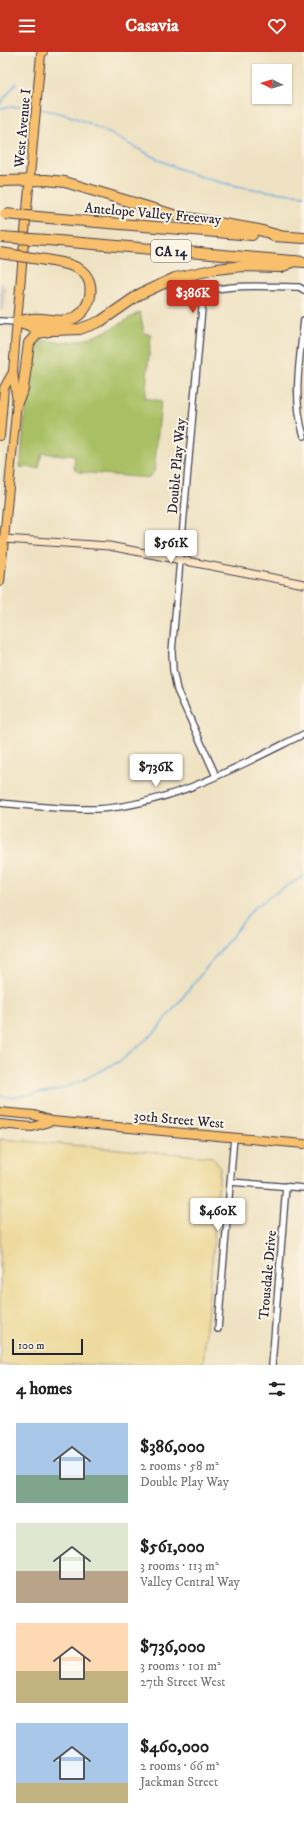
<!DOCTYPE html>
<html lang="en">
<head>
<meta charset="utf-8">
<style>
	body { margin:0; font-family:"IM FELL DW Pica",serif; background:#f2f2f2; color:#222; height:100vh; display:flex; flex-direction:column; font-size:15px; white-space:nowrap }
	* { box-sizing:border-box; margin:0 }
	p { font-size:13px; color:#767676 }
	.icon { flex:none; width:22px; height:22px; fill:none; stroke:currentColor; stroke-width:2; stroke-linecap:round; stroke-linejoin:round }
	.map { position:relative; height:1313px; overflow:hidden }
	.panel { display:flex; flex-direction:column; background:#fff; flex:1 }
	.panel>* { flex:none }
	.needle { width:26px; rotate:275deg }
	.tools { position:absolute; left:252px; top:12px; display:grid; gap:8px }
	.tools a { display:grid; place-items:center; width:40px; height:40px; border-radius:0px; background:#fff; box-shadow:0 1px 3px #0004; font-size:20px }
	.scale { position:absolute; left:12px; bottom:10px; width:71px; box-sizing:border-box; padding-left:4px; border:2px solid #22223b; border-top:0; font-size:11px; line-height:14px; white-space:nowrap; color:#22223b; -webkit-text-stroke:3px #fcf5e5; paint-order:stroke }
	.price { position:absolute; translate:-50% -34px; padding:0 9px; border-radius:4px; background:#fff; color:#222; font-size:13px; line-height:26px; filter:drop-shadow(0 1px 2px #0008) }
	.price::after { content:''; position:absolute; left:50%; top:24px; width:12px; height:9px; margin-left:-6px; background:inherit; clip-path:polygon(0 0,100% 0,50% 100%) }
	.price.selected { background:#c8321e; color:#fff }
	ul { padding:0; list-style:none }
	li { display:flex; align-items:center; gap:12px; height:100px; padding:0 16px }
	li span { display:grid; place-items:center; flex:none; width:112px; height:80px; border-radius:0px; color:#555 }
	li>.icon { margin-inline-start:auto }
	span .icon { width:48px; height:48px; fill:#fffc; stroke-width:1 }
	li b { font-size:17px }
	h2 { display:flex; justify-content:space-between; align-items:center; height:48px; padding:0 16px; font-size:17px }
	header { display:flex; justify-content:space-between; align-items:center; height:52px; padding:0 16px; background:#c8321e; color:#fff; font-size:18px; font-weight:700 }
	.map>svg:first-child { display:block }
</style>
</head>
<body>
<header><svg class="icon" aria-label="menu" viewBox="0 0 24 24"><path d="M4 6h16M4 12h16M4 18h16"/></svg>Casavia<svg class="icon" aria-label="heart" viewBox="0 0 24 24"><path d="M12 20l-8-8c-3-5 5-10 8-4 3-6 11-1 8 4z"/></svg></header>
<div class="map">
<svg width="304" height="1313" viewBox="0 0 304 1313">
	<rect width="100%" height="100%" fill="#fcf5e5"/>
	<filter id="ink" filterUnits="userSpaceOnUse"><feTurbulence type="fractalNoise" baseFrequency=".025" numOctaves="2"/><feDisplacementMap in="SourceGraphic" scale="8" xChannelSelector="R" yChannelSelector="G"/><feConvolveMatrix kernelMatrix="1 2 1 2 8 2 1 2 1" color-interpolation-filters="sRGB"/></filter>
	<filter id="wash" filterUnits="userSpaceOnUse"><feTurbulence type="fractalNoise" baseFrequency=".012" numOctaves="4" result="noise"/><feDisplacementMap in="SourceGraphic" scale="16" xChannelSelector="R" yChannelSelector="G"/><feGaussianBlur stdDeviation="0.9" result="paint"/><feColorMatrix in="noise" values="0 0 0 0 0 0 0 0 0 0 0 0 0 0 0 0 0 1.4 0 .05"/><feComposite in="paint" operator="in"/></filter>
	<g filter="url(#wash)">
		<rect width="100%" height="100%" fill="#efe2c2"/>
		<!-- industrial -->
		<path fill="#cfc0ba" d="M0,230l6,7 -2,19 -4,3z"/>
		<!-- green -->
		<path fill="#a9bf64" stroke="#667050" d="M140,260l4,21 7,2 -6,63 16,3 -7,71 -6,6 -69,-6 -5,-4 1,-12 -33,-3 -3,15 -19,-1 11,-114 12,-12c11,0 23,2 34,0 23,-4 43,-17 63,-29z"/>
		<!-- sand -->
		<path fill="#eeda9e" stroke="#887e6c" d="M0,1087l212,18 8,10 -17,198h-203z"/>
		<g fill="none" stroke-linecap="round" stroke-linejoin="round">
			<!-- stream -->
			<g stroke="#69abde" stroke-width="1.5">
				<path d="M0,52l16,-21"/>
				<path d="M0,56l24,-2 10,2"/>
				<path d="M40,57c52,8 82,34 128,55 43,20 89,27 136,31"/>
				<path d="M0,1044l12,1 46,-7 23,-9 41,-21 33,-28 99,-124 24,-17 26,-15"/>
			</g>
		</g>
	</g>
	<g filter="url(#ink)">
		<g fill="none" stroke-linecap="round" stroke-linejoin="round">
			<!-- street casing -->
			<g stroke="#413f4f" stroke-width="8">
				<g id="street">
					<path d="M304,268c-4,37 -12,80 0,116"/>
					<path d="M0,269l17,1"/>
					<path d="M216,724l-39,-86 -4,-20 -1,-18 31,-355 2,-5c30,-9 63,-5 94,-5l5,3"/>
					<path d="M0,751c32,3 64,7 97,6 73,-4 142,-43 207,-75"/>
					<path d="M231,1130l73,6"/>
					<path d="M218,1277l16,-192"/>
					<path d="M272,1313l14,-179"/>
				</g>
			</g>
			<!-- secondary casing -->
			<g stroke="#413f4f" stroke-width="9">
				<path id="secondary" d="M4,487l105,7 195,38"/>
			</g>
			<!-- primary casing -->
			<g stroke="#413f4f" stroke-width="10">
				<g id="primary">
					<path d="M0,384l4,-48 9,-16"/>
					<path d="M0,530l17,-180 -4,-30 3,-40 25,-278 2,-2"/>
					<path d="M0,1060l34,3 18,6 252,23"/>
					<path d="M0,1072l32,3 20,-6"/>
				</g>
			</g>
			<!-- highway casing -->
			<g stroke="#413f4f" stroke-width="12">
				<g id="highway">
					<path d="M0,129l46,-1 19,2 112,34 82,14 21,6"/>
					<path d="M49,166l203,17"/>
					<path d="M274,184l30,2"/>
					<path d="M47,188l257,22"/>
					<path d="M17,270l15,5 23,3 25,-1 21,-8 39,-27 35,-16 41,-9 27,-3 38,1 14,-6"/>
					<path d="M17,270c5,-1 10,-3 15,-3 13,-2 27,5 40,0 20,-8 26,-38 7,-50 -9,-6 -22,-7 -33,-9"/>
					<path d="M17,350l6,-13 6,-46 9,-10 11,-2"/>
				</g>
			</g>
			<!-- street -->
			<use href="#street" stroke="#fff" stroke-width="5.5"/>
			<!-- secondary -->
			<use href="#secondary" stroke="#fce5c4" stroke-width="7"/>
			<!-- primary -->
			<use href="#primary" stroke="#f8bf6c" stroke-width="8"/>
			<!-- highway -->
			<use href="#highway" stroke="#f8bf6c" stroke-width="10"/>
			<!-- highway-bridge casing -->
			<g stroke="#413f4f" stroke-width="12" stroke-linecap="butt">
				<g id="highway-bridge">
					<path d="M5,162l44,4"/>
					<path d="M1,185l46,3"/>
					<path d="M0,201l46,7"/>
				</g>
			</g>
			<!-- highway-bridge -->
			<use href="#highway-bridge" stroke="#f8bf6c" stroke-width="10"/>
		</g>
	</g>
	<g text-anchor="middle" stroke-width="4" stroke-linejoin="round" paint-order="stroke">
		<!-- shield labels -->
		<rect fill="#fcf5e5" stroke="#63616e" stroke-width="1" x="151" y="188" width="40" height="22" rx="3"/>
		<g font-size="13" font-weight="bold" fill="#22223b">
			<text x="171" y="204">CA 14</text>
		</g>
		<!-- street labels -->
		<g font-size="14" fill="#22223b" stroke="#fcf5e5">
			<text transform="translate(22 76) rotate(-85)" y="5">West Avenue I</text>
			<text transform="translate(153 161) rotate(5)" y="5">Antelope Valley Freeway</text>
			<text transform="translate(176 414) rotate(-85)" y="5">Double Play Way</text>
			<text transform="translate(179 1067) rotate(5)" y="5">30th Street West</text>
			<text transform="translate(267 1223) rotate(-85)" y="5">Trousdale Drive</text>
		</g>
	</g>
</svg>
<div class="tools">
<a><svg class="needle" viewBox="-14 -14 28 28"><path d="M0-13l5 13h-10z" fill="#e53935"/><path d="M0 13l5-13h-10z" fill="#767676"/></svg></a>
</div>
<div class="scale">100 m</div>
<b class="price selected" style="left:193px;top:262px">$386K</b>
<b class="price" style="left:171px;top:512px">$561K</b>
<b class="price" style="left:156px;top:736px">$736K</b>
<b class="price" style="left:218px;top:1180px">$460K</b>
</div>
<section class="panel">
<h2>4 homes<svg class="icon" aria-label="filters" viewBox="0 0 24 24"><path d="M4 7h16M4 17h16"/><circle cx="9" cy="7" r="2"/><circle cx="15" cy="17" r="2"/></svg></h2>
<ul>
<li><span style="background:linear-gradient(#a9c7e8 65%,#7fa58c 0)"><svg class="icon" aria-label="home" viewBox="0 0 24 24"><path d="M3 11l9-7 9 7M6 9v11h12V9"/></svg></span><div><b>$386,000</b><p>2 rooms · 58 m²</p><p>Double Play Way</p></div></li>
<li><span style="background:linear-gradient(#dfe7d0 60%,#b9a48a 0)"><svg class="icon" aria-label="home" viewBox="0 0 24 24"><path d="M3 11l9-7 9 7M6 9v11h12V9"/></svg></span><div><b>$561,000</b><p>3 rooms · 113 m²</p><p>Valley Central Way</p></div></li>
<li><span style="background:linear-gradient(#ffd9b3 60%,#c2b280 0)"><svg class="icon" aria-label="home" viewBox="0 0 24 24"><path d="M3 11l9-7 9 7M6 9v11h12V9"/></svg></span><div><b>$736,000</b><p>3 rooms · 101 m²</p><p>27th Street West</p></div></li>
<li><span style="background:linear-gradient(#a9c7e8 75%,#c2b280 0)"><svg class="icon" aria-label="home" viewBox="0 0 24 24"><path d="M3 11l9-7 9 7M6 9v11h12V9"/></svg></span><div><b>$460,000</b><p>2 rooms · 66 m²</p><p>Jackman Street</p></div></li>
</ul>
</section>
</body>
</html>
